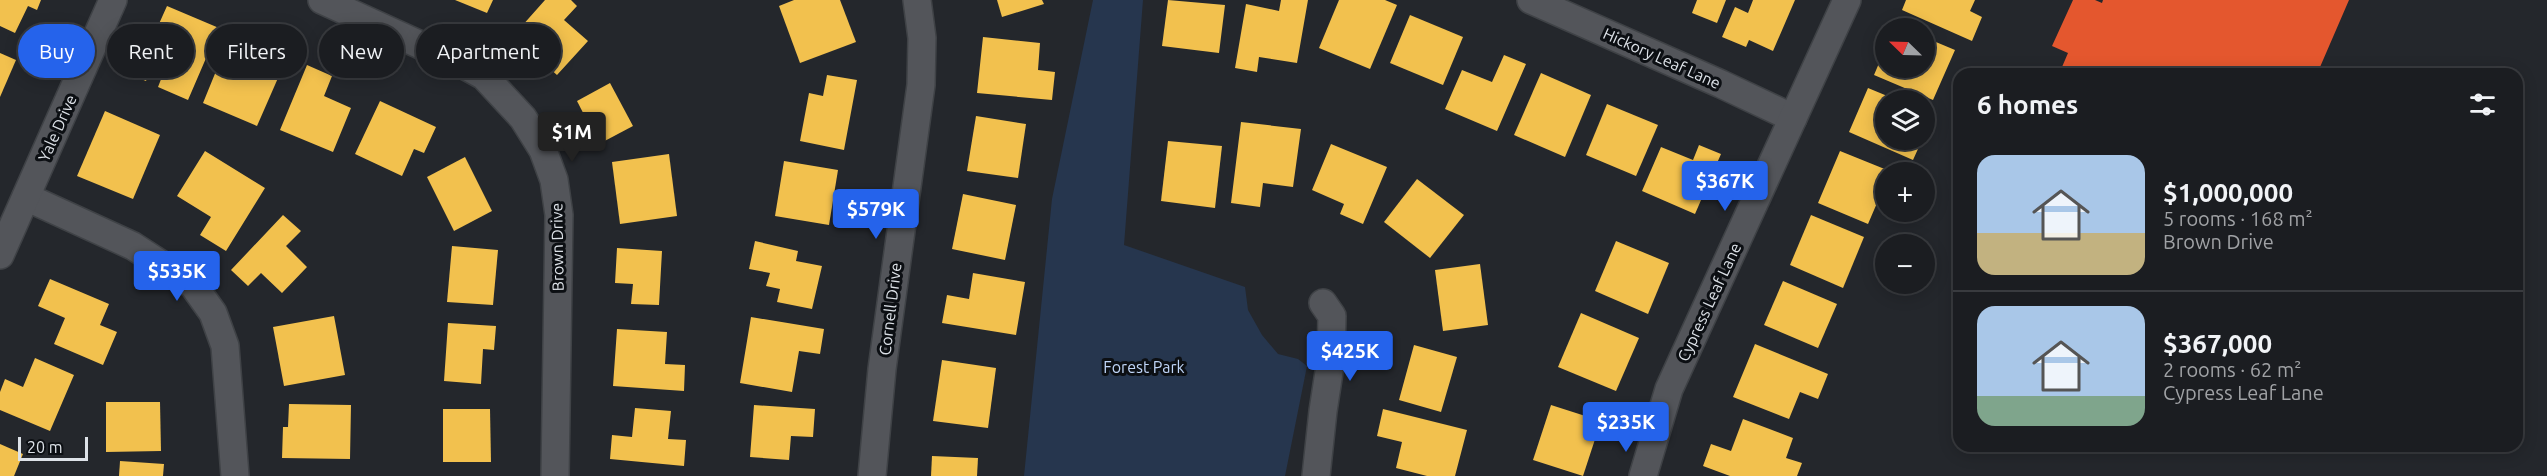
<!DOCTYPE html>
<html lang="en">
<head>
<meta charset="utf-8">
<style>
	body { margin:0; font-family:Ubuntu,sans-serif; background:#282a2e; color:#f1f3f6; height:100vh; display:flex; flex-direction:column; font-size:22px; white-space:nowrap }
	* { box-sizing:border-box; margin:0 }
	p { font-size:20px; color:#a0a2a5 }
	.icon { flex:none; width:33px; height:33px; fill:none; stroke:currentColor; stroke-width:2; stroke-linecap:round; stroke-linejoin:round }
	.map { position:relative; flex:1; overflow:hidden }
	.details { position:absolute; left:1953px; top:68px; width:570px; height:384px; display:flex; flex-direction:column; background:#1b1d21; border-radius:18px; box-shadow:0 3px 15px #0003,0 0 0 2px #393b3f }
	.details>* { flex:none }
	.banner { position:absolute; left:18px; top:24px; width:570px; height:54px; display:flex; gap:12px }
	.needle { width:39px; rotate:293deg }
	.controls { position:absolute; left:1875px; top:18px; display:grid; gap:12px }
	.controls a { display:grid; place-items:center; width:60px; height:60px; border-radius:50%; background:#1b1d21; box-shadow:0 3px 15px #0003,0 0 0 2px #393b3f; font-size:30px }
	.scale { position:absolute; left:18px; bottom:15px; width:70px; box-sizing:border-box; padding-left:6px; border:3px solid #dde2e8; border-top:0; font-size:16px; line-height:21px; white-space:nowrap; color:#dde2e8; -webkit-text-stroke:4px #0c0f13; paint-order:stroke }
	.price { position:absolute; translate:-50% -51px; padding:0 14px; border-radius:6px; background:#2563eb; color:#fff; font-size:20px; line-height:39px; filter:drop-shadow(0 2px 3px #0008) }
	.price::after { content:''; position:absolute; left:50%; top:36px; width:18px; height:14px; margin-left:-9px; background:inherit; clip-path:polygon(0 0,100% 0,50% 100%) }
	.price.on { background:#222; color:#fff }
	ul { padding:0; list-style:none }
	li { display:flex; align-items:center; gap:18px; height:150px; padding:0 24px }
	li+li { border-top:2px solid #393b3f }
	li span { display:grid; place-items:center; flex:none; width:168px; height:120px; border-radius:18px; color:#555 }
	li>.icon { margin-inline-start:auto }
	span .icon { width:72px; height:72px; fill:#fffc; stroke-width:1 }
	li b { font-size:26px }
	h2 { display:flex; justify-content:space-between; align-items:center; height:72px; padding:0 24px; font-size:26px }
	.tag { padding:0 21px; border-radius:27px; background:#1b1d21; box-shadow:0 3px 15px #0003,0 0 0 2px #393b3f; font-size:21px; line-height:54px }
	.tag.on { background:#2563eb; color:#fff }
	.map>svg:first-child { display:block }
</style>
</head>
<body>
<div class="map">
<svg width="2547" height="476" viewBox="0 0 2547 476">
	<rect width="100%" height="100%" fill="#24272c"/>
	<!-- green -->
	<path fill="#26364e" d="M1093,0h50l-19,245 121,42 3,23 14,25 16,19 20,5 9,7 -22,110h-261l28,-277z"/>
	<!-- homes -->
	<g fill="#f2c14e">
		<path d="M0,0h41l-4,10 -9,-4 -13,27 -15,-7z"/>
		<path d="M455,0h38l-6,13z"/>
		<path d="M545,0h26l6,6 -13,14 24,21 -31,34 -44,-39z"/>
		<path d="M794,0h46l16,42 -56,21 -21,-57z"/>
		<path d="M997,0h45l2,4 -42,13z"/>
		<path d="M1168,0l57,5 -6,48 -57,-7z"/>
		<path d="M1281,0h27l-11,63 -38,-6 -2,15 -22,-4 11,-64 33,7z"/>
		<path d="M1339,0h46l12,5 -27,64 -51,-21z"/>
		<path d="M1697,0h29l-9,23 -25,-10z"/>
		<path d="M1753,0h42l-22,51 -24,-11 -3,7 -24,-10 13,-30 13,6z"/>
		<path d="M1906,0h69l-5,11 12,6 -10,24 -70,-31z"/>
		<path d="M167,6l52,22 -31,72 -30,-13 7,-18 -12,-5 -7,17 -25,-10 13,-32 15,7z"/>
		<path d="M1410,15l53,22 -20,48 -53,-22z"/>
		<path d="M232,32l25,10 -10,23 31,13 -21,48 -54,-23z"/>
		<path d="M983,37l57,6 -2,27 17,2 -3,28 -75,-7z"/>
		<path d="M1924,37l31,13 -22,50 -59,-25 11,-26 1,19h38z"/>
		<path d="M0,53l16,7 -16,37z"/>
		<path d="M1504,55l22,9 -29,67 -52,-22 17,-39 30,12z"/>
		<path d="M307,65l25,11 -8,20 27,12 -18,44 -53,-22z"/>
		<path d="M1541,73l50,22 -26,62 -51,-22z"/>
		<path d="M827,75l30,5 -13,70 -44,-9 9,-48 14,3z"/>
		<path d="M610,83l23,43 -34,18 -22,-43z"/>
		<path d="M1868,88l29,12h-11v40h36l-9,20 -64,-28z"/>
		<path d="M380,101l56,26 -12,26 -10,-4 -12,27 -47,-22z"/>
		<path d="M1607,104l51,21 -22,51 -50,-21z"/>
		<path d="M105,111l55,24 -27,64 -56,-23z"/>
		<path d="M1924,112l8,3 -7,19h-1z"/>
		<path d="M976,116l50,8 -8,54 -51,-7z"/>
		<path d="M1241,122l60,7 -8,58 -30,-4 -3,24 -29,-4z"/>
		<path d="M1168,141l54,5 -7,62 -54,-7z"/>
		<path d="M1331,144l56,23 -24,57 -23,-10 4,-10 -32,-14z"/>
		<path d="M1699,145l22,9 -26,60 -53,-23 19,-44 32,13z"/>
		<path d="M205,151l60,37 -39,63 -26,-16 11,-18 -34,-21z"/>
		<path d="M1840,151l52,21h-6v10l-18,42 -50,-21z"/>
		<path d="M669,154l8,62 -57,8 -8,-62z"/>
		<path d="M465,157l27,54 -38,20 -27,-54z"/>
		<path d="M784,161l54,9 -9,55 -54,-9z"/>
		<path d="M1417,179l47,36 -34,43 -46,-36z"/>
		<path d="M963,194l53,11 -11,55 -53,-11z"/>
		<path d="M283,215l18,16 -15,15 21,21 -25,26 -21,-20 -13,13 -17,-16z"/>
		<path d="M1811,215l53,22 -21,51 -53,-23z"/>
		<path d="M755,241l43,10 -2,10 26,5 -10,43 -35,-7 3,-13 -14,-3 4,-13 -21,-4z"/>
		<path d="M1616,241l53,22 -21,51 -53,-23z"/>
		<path d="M452,246l46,4 -5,55 -46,-3z"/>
		<path d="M617,248l45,3 -3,54 -28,-1 2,-20 -18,-1z"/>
		<path d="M1480,264l8,61 -45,6 -8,-61z"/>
		<path d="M973,273l52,9 -9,53 -74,-12 5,-28 22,4z"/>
		<path d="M50,279l59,25 -9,21 17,7 -14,33 -49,-21 11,-26 -27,-12z"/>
		<path d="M1783,281l54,23 -19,44 -54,-23z"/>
		<path d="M1581,313l58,25 -23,53 -58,-24z"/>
		<path d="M334,316l11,59 -61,11 -11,-59z"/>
		<path d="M751,317l73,12 -4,25 -21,-3 -7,41 -52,-9z"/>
		<path d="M448,323l48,3 -2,24 -11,-1 -2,35 -37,-3z"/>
		<path d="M617,329l50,3 -2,32 20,1 -1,26 -71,-5z"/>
		<path d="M1755,344l73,30 -10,25 -18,-7 -11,27 -56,-22z"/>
		<path d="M1414,345l43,12 -16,55 -42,-12z"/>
		<path d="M35,358l39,17 -24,56 -50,-21v-18l5,-13 18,8z"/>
		<path d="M942,360l54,8 -8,60 -55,-7z"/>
		<path d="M106,402h54l1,49 -55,1z"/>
		<path d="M289,404l62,1 -1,54 -68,-1 1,-31h5z"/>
		<path d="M754,405l61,4 -2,28 -22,-1 -2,24 -39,-3z"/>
		<path d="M1551,405l50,16 -18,55 -50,-16z"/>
		<path d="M635,408l36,3 -3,28 18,1 -2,26 -74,-7 2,-24 20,2z"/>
		<path d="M443,409h47l1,53h-48z"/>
		<path d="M1383,409l84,21 -12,46h-28l-31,-8 6,-26 -25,-6z"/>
		<path d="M1743,419l50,19 -7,20 16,5 -5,13h-67l-27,-10 8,-22 20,7z"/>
		<path d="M0,444l23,10 -9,22h-14z"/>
		<path d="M932,456l46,2 -1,18h-46z"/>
		<path d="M120,461l44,3 -1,12h-44z"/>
	</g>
	<!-- shops -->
	<path fill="#e4572e" d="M2073,0h22l7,3 1,-3h246l-32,74h-258l9,-21 -16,-7z"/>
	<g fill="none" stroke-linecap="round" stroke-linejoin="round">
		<!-- street casing -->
		<g stroke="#3f4246" stroke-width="30">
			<g id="street">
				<path d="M322,0l140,64 22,12 39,42 20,32 11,30 5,35 -4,261"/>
				<path d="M1531,0l190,84 72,34"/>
				<path d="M26,197l107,49 60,39 20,28 12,33 10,130"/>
				<path d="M0,255l113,-255"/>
				<path d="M872,476l10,-107 39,-284 1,-47 -5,-38"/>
				<path d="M1316,476l7,-65 8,-52 1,-43 -9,-13"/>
				<path d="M1643,476l26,-87 178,-389"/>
			</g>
		</g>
		<!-- street -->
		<use href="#street" stroke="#53555a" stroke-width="27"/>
	</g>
	<g text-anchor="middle" stroke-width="6" stroke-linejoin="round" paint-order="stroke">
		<!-- street labels -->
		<g font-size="16" fill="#dde2e8" stroke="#0c0f13">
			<text transform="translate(1662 58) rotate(24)" y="6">Hickory Leaf Lane</text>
			<text transform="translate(57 128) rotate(-66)" y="6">Yale Drive</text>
			<text transform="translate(557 247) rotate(-91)" y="6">Brown Drive</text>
			<text transform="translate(1709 302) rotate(-65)" y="6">Cypress Leaf Lane</text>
			<text transform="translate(890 309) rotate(-83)" y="6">Cornell Drive</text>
		</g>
		<!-- park labels -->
		<g font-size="16" fill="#c0d6f9" stroke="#0c0f13">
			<text x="1144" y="373">Forest Park</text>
		</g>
	</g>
</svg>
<div class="controls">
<a><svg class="needle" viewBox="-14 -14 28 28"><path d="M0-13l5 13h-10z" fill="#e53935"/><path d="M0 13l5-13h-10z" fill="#a0a2a5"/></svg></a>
<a><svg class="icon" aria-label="layers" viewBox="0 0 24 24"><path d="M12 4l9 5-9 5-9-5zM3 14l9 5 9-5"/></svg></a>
<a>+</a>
<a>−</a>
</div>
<div class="scale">20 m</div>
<b class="price on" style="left:572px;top:163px">$1M</b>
<b class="price" style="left:1725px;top:212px">$367K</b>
<b class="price" style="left:876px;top:240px">$579K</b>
<b class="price" style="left:177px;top:302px">$535K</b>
<b class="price" style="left:1350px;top:382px">$425K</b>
<b class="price" style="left:1626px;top:453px">$235K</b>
<div class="banner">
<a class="tag on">Buy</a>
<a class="tag">Rent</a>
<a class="tag">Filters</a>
<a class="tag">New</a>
<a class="tag">Apartment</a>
</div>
<section class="details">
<h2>6 homes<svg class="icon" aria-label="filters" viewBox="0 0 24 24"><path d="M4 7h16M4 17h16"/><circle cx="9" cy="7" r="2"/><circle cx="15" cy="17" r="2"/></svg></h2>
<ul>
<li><span style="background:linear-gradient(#a9c7e8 65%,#c2b280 0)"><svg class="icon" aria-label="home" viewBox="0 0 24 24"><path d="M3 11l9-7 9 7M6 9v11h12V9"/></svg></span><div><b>$1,000,000</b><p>5 rooms · 168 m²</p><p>Brown Drive</p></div></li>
<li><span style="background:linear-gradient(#a9c7e8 75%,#7fa58c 0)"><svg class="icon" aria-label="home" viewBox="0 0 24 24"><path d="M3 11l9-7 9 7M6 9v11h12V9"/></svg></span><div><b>$367,000</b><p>2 rooms · 62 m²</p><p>Cypress Leaf Lane</p></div></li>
</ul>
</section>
</div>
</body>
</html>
